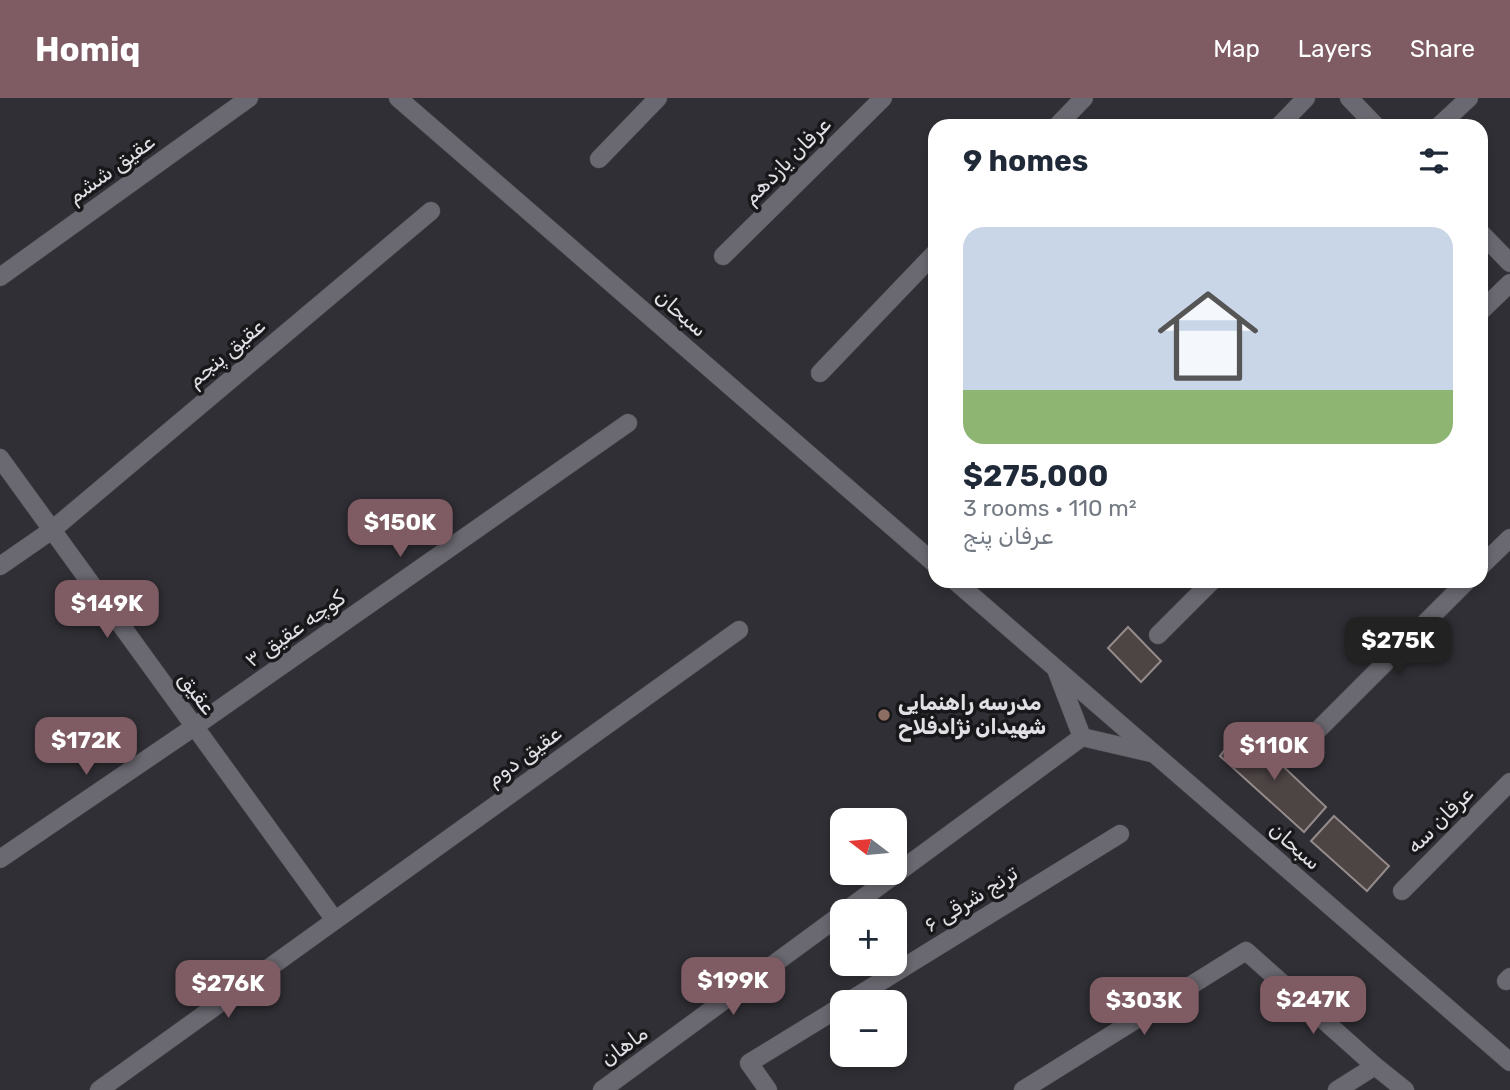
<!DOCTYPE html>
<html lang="en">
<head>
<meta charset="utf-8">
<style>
	body { margin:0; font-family:Rubik,"Noto Naskh Arabic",sans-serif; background:#f2f2f3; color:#1f2937; height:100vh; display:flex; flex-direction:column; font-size:26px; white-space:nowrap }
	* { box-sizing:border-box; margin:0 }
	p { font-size:23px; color:#747a83 }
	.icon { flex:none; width:38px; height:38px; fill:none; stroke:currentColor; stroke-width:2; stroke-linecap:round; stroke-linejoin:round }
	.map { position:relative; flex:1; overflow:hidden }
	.panel { position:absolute; left:928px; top:21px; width:560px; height:469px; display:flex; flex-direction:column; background:#fff; border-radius:21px; box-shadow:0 4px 10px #0003 }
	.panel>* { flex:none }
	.needle { width:46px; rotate:286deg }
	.controls { position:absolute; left:830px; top:710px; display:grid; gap:14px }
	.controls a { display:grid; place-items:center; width:77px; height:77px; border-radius:14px; background:#fff; box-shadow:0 4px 10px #0003; font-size:35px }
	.price { position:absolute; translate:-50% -60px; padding:0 16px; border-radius:14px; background:#7f5c64; color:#fff; font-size:23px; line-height:46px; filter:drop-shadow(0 2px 4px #0008) }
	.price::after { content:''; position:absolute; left:50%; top:42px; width:21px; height:16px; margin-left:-10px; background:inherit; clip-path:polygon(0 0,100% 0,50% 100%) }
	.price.active { background:#222; color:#fff }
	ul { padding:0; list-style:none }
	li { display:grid; align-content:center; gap:14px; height:371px; padding:0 35px }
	li span { display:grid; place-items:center; height:217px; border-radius:21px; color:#555 }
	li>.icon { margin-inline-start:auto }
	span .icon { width:126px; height:126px; fill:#fffc; stroke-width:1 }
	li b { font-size:30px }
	h2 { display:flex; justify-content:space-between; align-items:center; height:84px; padding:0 35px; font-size:30px }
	header { display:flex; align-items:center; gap:42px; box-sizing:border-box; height:98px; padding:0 35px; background:#7f5c64; color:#fff }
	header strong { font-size:33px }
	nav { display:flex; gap:38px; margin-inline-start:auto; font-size:24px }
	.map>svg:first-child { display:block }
</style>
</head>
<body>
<header>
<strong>Homiq</strong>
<nav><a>Map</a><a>Layers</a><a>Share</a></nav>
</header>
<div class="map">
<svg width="1510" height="992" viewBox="0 0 1510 992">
	<rect width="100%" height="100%" fill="#302f35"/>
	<!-- building -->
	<g fill="#4d4444" stroke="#958b8b" stroke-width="2">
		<path d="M1128,529l33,34 -20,21 -33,-34z"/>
		<path d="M1235,638l34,17 57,54 -22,25 -84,-76z"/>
		<path d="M1334,718l55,50 -22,25 -56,-50z"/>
	</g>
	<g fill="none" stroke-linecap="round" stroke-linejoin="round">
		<!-- minor casing -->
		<g stroke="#4c4b51" stroke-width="19">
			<g id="minor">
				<path d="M1349,0l27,28"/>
				<path d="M1057,28l27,-28"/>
				<path d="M1279,28l27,-28"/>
				<path d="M1439,28l30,-28"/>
				<path d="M599,61l59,-61"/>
				<path d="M1480,134l30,31"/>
				<path d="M723,158l160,-158"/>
				<path d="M0,179l249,-179"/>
				<path d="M1480,214l30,-29"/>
				<path d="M820,275l114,-119"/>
				<path d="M0,360l334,461"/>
				<path d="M0,468l52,-36 379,-319"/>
				<path d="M1480,469l30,-29"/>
				<path d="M1158,537l54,-54"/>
				<path d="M1303,647l164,-164"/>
				<path d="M0,761l194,-132 434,-304"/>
				<path d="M1402,793l108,-109"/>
				<path d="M1506,883l4,-4"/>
				<path d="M846,905l274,-169"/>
				<path d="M99,992l640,-460"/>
				<path d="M768,992l-19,-27 93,-57"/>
				<path d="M1023,992l223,-139 129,115 30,24"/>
				<path d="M1337,992l38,-24"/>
			</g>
		</g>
		<!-- tertiary casing -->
		<g stroke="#4c4b51" stroke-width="19">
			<g id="tertiary">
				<path d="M398,0l536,465"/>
				<path d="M955,483l555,481"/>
				<path d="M1057,574l25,65 69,16"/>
				<path d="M844,814l238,-175"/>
				<path d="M602,992l240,-176"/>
			</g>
		</g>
		<!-- minor -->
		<use href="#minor" stroke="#6a6870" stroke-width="18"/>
		<!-- tertiary -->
		<use href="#tertiary" stroke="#6a6870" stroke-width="18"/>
	</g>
	<!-- markers -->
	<circle fill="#8d6e63" stroke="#18171a" stroke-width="2.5" cx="884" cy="617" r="7"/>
	<g text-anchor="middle" stroke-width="7" stroke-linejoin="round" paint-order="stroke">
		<!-- street labels -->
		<g font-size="21" fill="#e1e0e5" stroke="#18171a">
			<text transform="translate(787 63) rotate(-45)" y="7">عرفان یازدهم</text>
			<text transform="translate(111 71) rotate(-36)" y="7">عقیق ششم</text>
			<text transform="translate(681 215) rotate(41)" y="7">سبحان</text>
			<text transform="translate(226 255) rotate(-40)" y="7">عقیق پنجم</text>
			<text transform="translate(295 531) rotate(-35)" y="7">کوچه عقیق ۳</text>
			<text transform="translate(197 595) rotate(54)" y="7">عقیق</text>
			<text transform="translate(524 658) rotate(-36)" y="7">عقیق دوم</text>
			<text transform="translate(1440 722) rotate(-45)" y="7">عرفان سه</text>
			<text transform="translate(1295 748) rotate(41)" y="7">سبحان</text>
			<text transform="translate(971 801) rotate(-32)" y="7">ترنج شرقی ۶</text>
			<text transform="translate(624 948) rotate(-36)" y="7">ماهان</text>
		</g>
		<!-- poi labels -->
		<g font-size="21" font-weight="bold" fill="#e1e0e5" stroke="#18171a" text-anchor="start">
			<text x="898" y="612">مدرسه راهنمایی<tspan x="898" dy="24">شهیدان نژادفلاح</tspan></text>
		</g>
	</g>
</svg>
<div class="controls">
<a><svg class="needle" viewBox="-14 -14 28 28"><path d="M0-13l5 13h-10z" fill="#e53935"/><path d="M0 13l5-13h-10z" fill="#747a83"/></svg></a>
<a>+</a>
<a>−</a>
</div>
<b class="price" style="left:400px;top:461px">$150K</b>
<b class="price" style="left:107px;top:542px">$149K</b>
<b class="price active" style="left:1398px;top:579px">$275K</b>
<b class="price" style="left:86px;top:679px">$172K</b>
<b class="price" style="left:1274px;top:684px">$110K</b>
<b class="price" style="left:733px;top:919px">$199K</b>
<b class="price" style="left:228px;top:922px">$276K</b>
<b class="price" style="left:1313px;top:938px">$247K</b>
<b class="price" style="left:1144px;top:939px">$303K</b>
<section class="panel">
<h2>9 homes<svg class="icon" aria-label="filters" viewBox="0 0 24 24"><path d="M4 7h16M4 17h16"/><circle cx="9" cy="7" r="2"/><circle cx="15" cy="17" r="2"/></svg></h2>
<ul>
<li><span style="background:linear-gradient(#c9d6e8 75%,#8fb573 0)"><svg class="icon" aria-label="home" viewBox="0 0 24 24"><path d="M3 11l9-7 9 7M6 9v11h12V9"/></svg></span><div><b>$275,000</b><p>3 rooms · 110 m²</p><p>عرفان پنج</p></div></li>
</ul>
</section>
</div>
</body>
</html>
